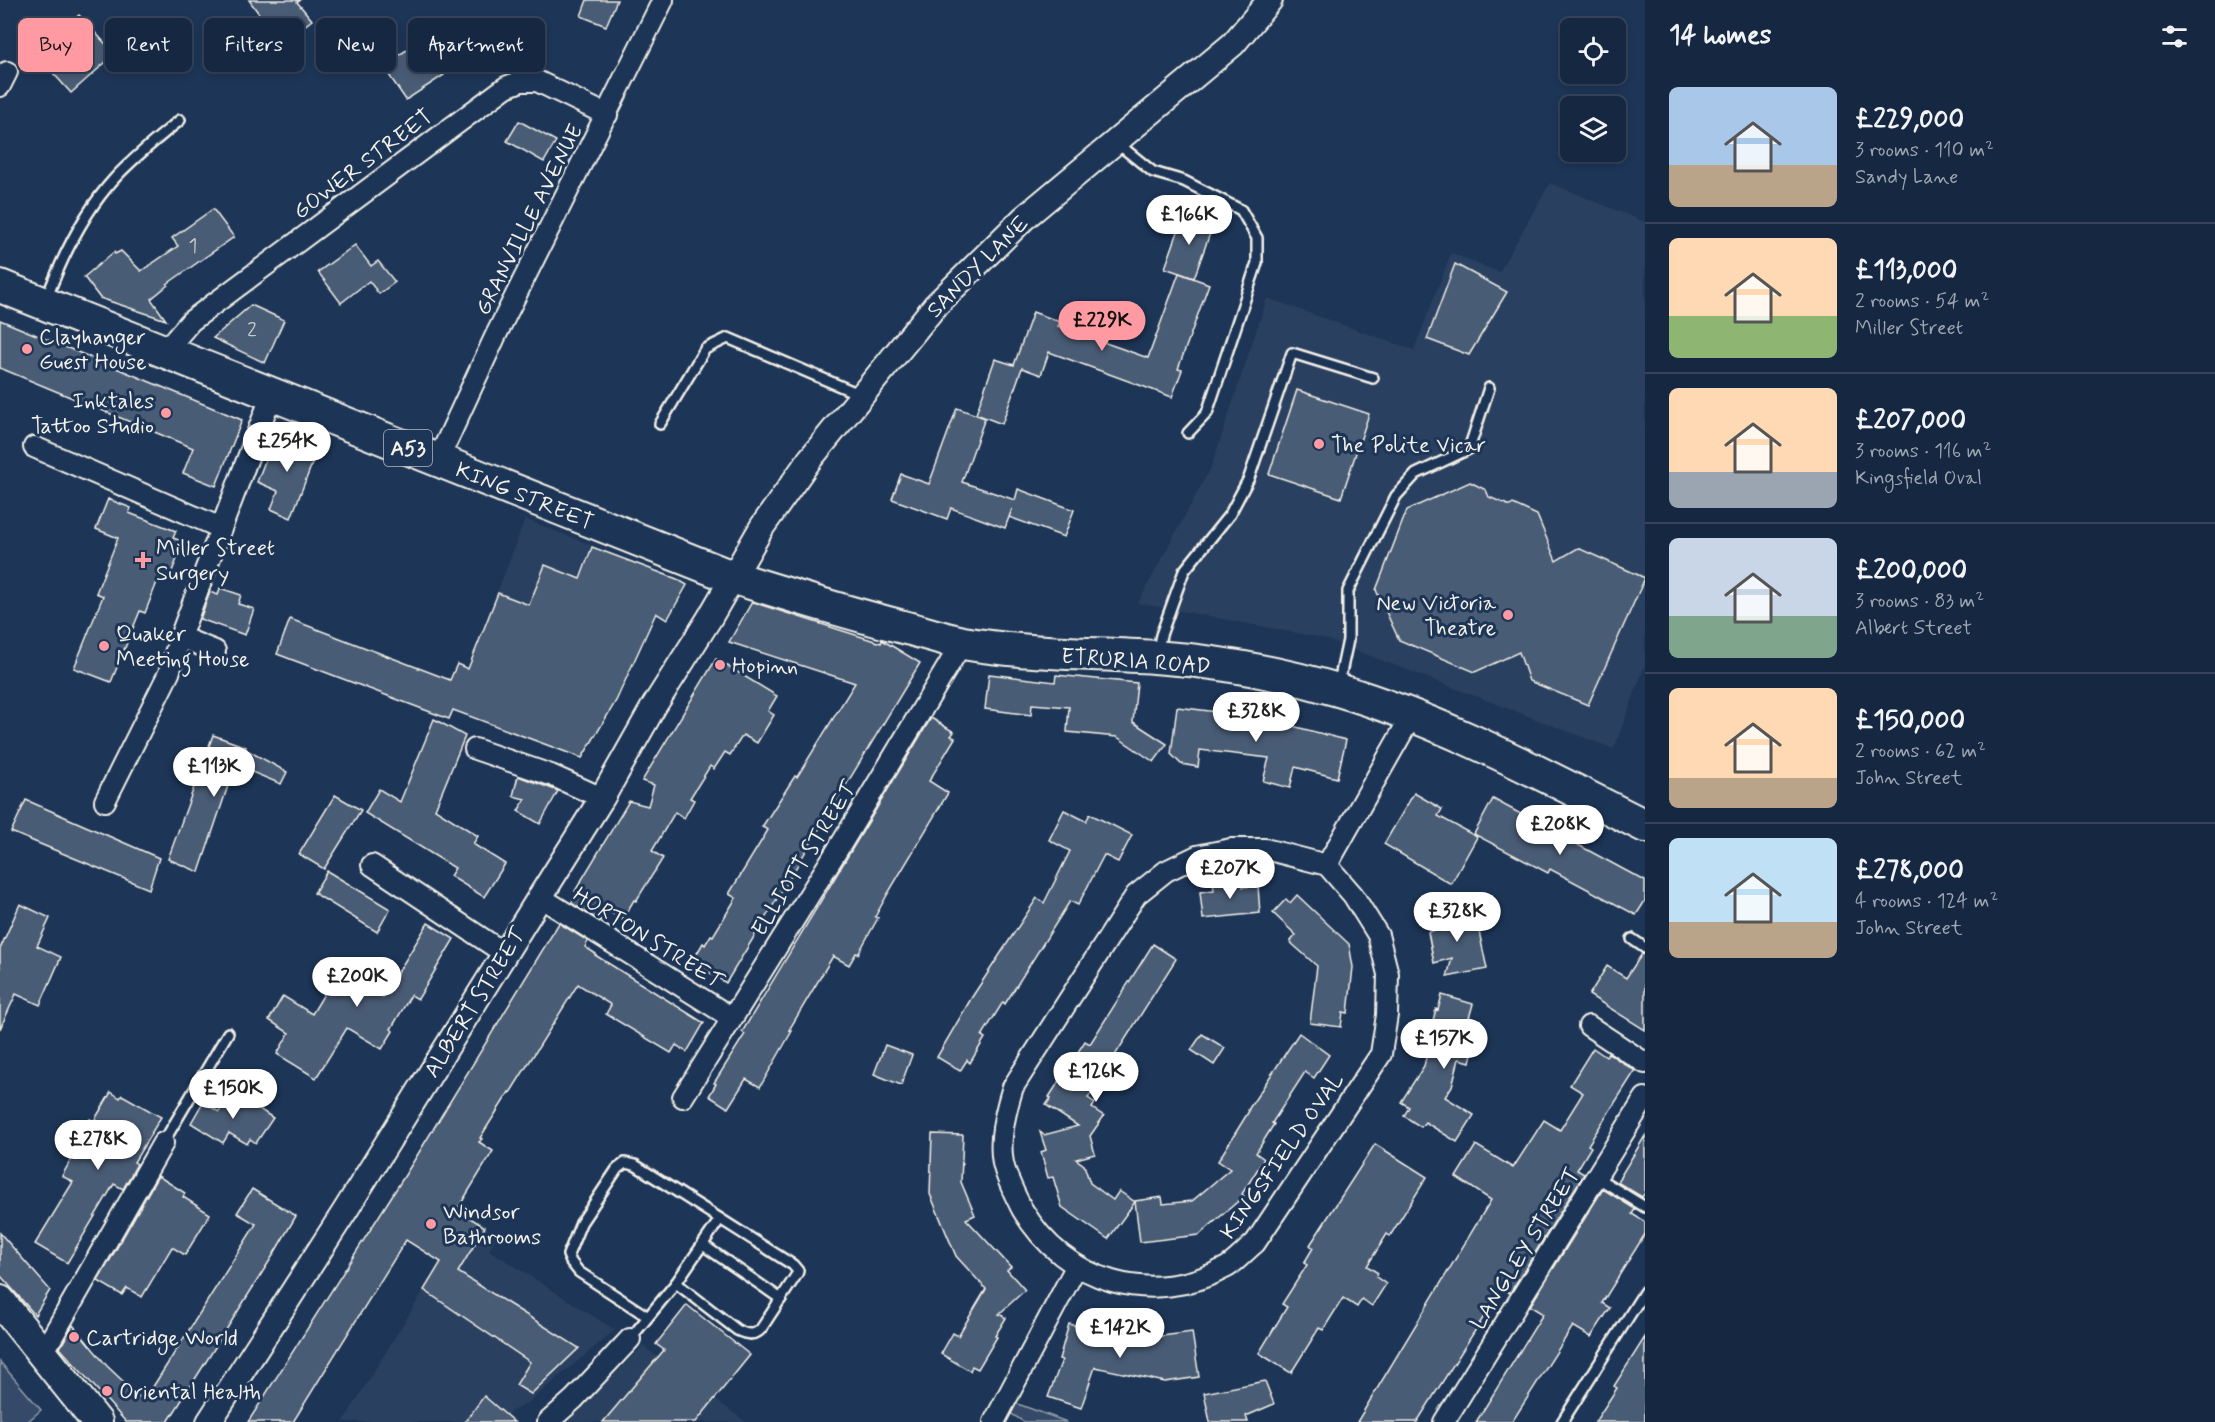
<!DOCTYPE html>
<html lang="en">
<head>
<meta charset="utf-8">
<style>
	body { margin:0; font-family:Mynerve,sans-serif; background:#1f3048; color:#f1f3f6; height:100vh; display:flex; flex-direction:column; font-size:22px; white-space:nowrap }
	* { box-sizing:border-box; margin:0 }
	p { font-size:20px; color:#9ea6b1 }
	.icon { flex:none; width:33px; height:33px; fill:none; stroke:currentColor; stroke-width:2; stroke-linecap:round; stroke-linejoin:round }
	.map { position:relative; flex:1; overflow:hidden }
	.sheet { display:flex; flex-direction:column; background:#162841; width:570px }
	.sheet>* { flex:none }
	.guide { position:absolute; left:18px; top:18px; width:570px; height:54px; display:flex; gap:12px }
	.controls { position:absolute; left:1560px; top:18px; display:grid; gap:12px }
	.controls a { display:grid; place-items:center; width:66px; height:66px; border-radius:9px; background:#162841; box-shadow:0 3px 9px #0003,0 0 0 2px #35445a; font-size:30px }
	.price { position:absolute; translate:-50% -51px; padding:0 14px; border-radius:21px; background:#fff; color:#222; font-size:20px; line-height:39px; filter:drop-shadow(0 2px 3px #0008) }
	.price::after { content:''; position:absolute; left:50%; top:36px; width:18px; height:14px; margin-left:-9px; background:inherit; clip-path:polygon(0 0,100% 0,50% 100%) }
	.price.active { background:#ff9aa2; color:#111 }
	ul { padding:0; list-style:none }
	li { display:flex; align-items:center; gap:18px; height:150px; padding:0 24px }
	li+li { border-top:2px solid #35445a }
	li span { display:grid; place-items:center; flex:none; width:168px; height:120px; border-radius:9px; color:#555 }
	li>.icon { margin-inline-start:auto }
	span .icon { width:72px; height:72px; fill:#fffc; stroke-width:1 }
	li b { font-size:26px }
	h2 { display:flex; justify-content:space-between; align-items:center; height:72px; padding:0 24px; font-size:26px }
	.chip { padding:0 21px; border-radius:9px; background:#162841; box-shadow:0 3px 9px #0003,0 0 0 2px #35445a; font-size:21px; line-height:54px }
	.chip.active { background:#ff9aa2; color:#111 }
	main { display:flex; flex:1; min-height:0 }
	.map>svg:first-child { display:block }
</style>
</head>
<body>
<main>
<div class="map">
<svg width="1645" height="1422" viewBox="0 0 1645 1422">
	<rect width="100%" height="100%" fill="#1d3557"/>
	<filter id="ink" filterUnits="userSpaceOnUse"><feTurbulence type="fractalNoise" baseFrequency=".0167" numOctaves="2"/><feDisplacementMap in="SourceGraphic" scale="12" xChannelSelector="R" yChannelSelector="G"/><feConvolveMatrix kernelMatrix="1 2 1 2 8 2 1 2 1" color-interpolation-filters="sRGB"/></filter>
	<g filter="url(#ink)">
		<!-- built -->
		<g fill="#2a4060">
			<path d="M1550,183l95,39v443l-31,84 -291,-111 -185,-35 74,-138 55,-167 147,52 37,-97 48,19z"/>
			<path d="M525,519l66,26 -51,135 -66,-26z"/>
			<path d="M404,1176l94,59 -9,15 126,80 -85,71 -24,14 -6,7h-157l98,-160 -65,-41z"/>
			<path d="M643,1346l103,76h-180z"/>
		</g>
		<!-- green -->
		<g fill="#354a67" stroke="#949ea8" stroke-width="1.5">
			<path d="M0,1362l41,48 -14,12h-27z"/>
			<path d="M1015,1403l52,19h-43l-14,-9z"/>
		</g>
		<!-- building -->
		<g fill="#485b74" stroke="#f4f1e8" stroke-width="1.5">
			<path d="M249,0h52l-4,2 15,18 -23,18 -18,-20 -6,4z"/>
			<path d="M587,0h30l-11,26 -25,-10z"/>
			<path d="M79,15l36,39 -44,39 -35,-39z"/>
			<path d="M421,41l23,34 -38,25 -32,-47 16,-11 9,13z"/>
			<path d="M519,121l37,20 -12,21 -37,-21z"/>
			<path d="M213,209l21,28 -67,47 1,1 -17,14 15,21 -66,-22 -16,-21 30,-25 1,2 6,-3 20,20 37,-25 -6,-8z"/>
			<path d="M1184,215l29,10 -19,53 -29,-10z"/>
			<path d="M355,245l16,21 7,-5 17,21 -16,12 -10,-13 -28,22 -23,-31z"/>
			<path d="M1455,264l52,28 -38,63 -42,-16z"/>
			<path d="M1179,273l30,11 -31,85 4,1 -10,27 -123,-45 -8,23 -19,-7 -20,56 -26,-10 19,-55 19,6 19,-53 27,10 -2,4 90,32z"/>
			<path d="M251,305l33,15 -19,43 -52,-25z"/>
			<path d="M0,320l242,100 -26,66 -33,-13 10,-25 -193,-80z"/>
			<path d="M1297,390l72,24 -28,84 -72,-24z"/>
			<path d="M957,408l28,10 -23,64 53,18 3,-11 56,21 -10,27 -55,-20 3,-8 -7,19 -54,-20 -4,11 -55,-20 9,-25 28,10z"/>
			<path d="M275,435l42,16 -26,67 -20,-9 7,-18 -21,-9z"/>
			<path d="M1470,482l16,8 3,7 21,9 3,-2 24,11 19,46 22,-13 67,30 -57,127 -59,-24 -10,-29 -44,20 -76,-32 -23,-50 31,-80z"/>
			<path d="M108,499l23,9 -2,5 47,18 -3,7 11,4 -16,39 -9,-4 -14,36 -5,-2 -29,71 -37,-14 29,-72 -7,-3 22,-55 -22,-9z"/>
			<path d="M592,547l85,32 10,6 -20,35 -11,-7 -40,88 -34,57 -129,-48 -4,9 -172,-65 13,-35 160,61 7,-16 11,5 30,-76 31,12 16,-40 35,14z"/>
			<path d="M220,588l21,7 -3,9 16,5 -9,26 -45,-16 10,-27 8,3z"/>
			<path d="M752,602l129,41 1,-3 38,23 -194,320 -34,-21 11,-19 2,2 6,-10 2,1 23,-38 -7,-4 39,-64 -6,-3 33,-51 2,1 58,-94 -126,-41z"/>
			<path d="M716,659l61,37 -9,15 6,4 -17,28 -14,-8 -13,20 -5,-3 -11,17 -4,-3 -20,32 4,2 -10,18 -9,-6 -23,39 11,7 -27,43 -2,-1 -12,20 -15,-10 -7,11 -29,-18 7,-10 -3,-2 54,-90 19,5 6,-21 -12,-4z"/>
			<path d="M989,674l66,8 1,-7 81,8 -4,39 34,22 -13,18 -37,-25 -50,-5 2,-25 -37,-3 -1,11 -46,-6z"/>
			<path d="M1177,707l81,10 88,23 -9,38 -42,-11 -5,21 -27,-7 6,-23 -69,-8 -2,17 -17,-3 -10,-10z"/>
			<path d="M931,718l23,14 -3,4 4,2 -26,43 19,12 -61,102 -12,22 3,1 -20,36 -2,-1 -7,12 -16,-9 -44,74 3,1 -32,56 -14,-8 -18,29 -19,-12 7,-12 -2,-1 31,-49 -3,-2z"/>
			<path d="M434,719l31,17 -30,73 43,27 -5,8 32,20 -21,33 -34,-21 5,-8 -90,-55 14,-24 21,13z"/>
			<path d="M213,735l33,12 -1,2 42,23 -6,12 -46,-19 -36,107 -31,-13z"/>
			<path d="M518,776l40,15 -18,33 -22,-13 7,-12 -12,-3z"/>
			<path d="M1414,793l28,16 -4,7 39,21 -26,47 -67,-40z"/>
			<path d="M335,795l26,15 -37,59 -25,-15z"/>
			<path d="M1493,799l152,82v20l-9,14 -86,-46 -2,4 -74,-39z"/>
			<path d="M26,800l133,58 -10,31 -138,-57z"/>
			<path d="M1064,810l22,11 4,-7 42,21 -14,27 -14,-7 -26,50 -8,-4 -65,103 -2,-2 -21,34 3,2 -15,25 -3,-3 -7,11 -23,-14 35,-60 65,-99 7,5 26,-52 -21,-11z"/>
			<path d="M327,871l63,38 -13,23 -63,-39z"/>
			<path d="M1242,879l1,8 15,-1 2,27 -57,6 -3,-27 14,-2 -1,-8z"/>
			<path d="M1297,895l52,49 4,23 -5,46 -5,-1 -2,15 -31,-4 7,-57 -27,-24 6,-7 -23,-22 13,-14 4,4z"/>
			<path d="M20,904l30,14 -13,28 24,11 -21,48 -24,-11 -16,35v-80z"/>
			<path d="M1459,909l3,14 15,-1 10,47 -40,8 5,-19 -18,5 -6,-31 5,-1 -3,-15z"/>
			<path d="M428,923l26,16 -36,60 -7,-4 -20,34 2,2 -11,18 -35,-21 -31,50 -39,-24 12,-21 -20,-13 14,-24 29,18 24,-40 36,21 3,-4 8,6z"/>
			<path d="M559,923l29,18 -3,6 11,7 -1,1 109,68 -17,29 -11,-7 -5,8 -65,-39 5,-9 -33,-21 -68,109 -1,-1 -29,46 2,1 -3,3 14,9 -36,59 28,17 -27,45 121,76 -48,46 -15,-9 14,-23 -106,-72 17,-28 -35,-22 -113,182h-45l159,-250z"/>
			<path d="M1153,944l23,15 -88,139 7,5 -3,5 12,8 -14,20 5,18 -19,5 8,6 6,18 23,17 6,-9 16,11 -27,37 -46,-32 -9,-30 -5,1 -7,-26 5,-2 -6,-18 4,3 34,-9 -32,-21 5,-7 -2,-1 36,-56 5,3z"/>
			<path d="M1642,954l3,1v75l-56,-35 18,-29 19,12z"/>
			<path d="M1442,995l31,9 -4,14 11,2 -10,42 -11,-3 -7,27 -7,11 29,18 -17,27 -32,-20 -4,5 -17,-11 5,-9 -8,-5 23,-36 6,-25 -2,-1 8,-31 2,1z"/>
			<path d="M1299,1033l30,22 -15,23 -9,-6 -33,51 2,1 -18,29 8,6 -22,35 2,2 -45,39 -59,7 -5,-41 27,-4 1,7 29,-3 38,-32 -12,-8 31,-50 -1,-1z"/>
			<path d="M1202,1034l23,14 -11,17 -23,-15z"/>
			<path d="M885,1045l27,10 -11,30 -27,-11z"/>
			<path d="M1593,1048l13,9 2,-4 27,18 -47,74 3,2 -14,23 7,4 -74,119 -8,-5 -85,134h-60l134,-222 -35,-23 20,-32 37,23 31,-48 16,10 23,-37 -13,-8z"/>
			<path d="M232,1091l41,27 -17,25 -6,-4 -3,5 -18,-11 -6,10 -32,-20 12,-21 16,10z"/>
			<path d="M111,1092l9,6 2,-3 39,22 -27,45 3,2 -14,25 -9,-5 -47,79 -32,-19 38,-62 -11,-6 18,-33 -3,-2 13,-22 4,2z"/>
			<path d="M932,1134l31,1 -2,47 14,33 -9,4 45,48 -4,3 18,20 -26,24 7,4 -11,18 2,1 -19,32 -6,-3 -2,5 -29,-17 12,-21 5,3 28,-47 -30,-33 -26,-62z"/>
			<path d="M1645,1136v57l-3,4 -25,-15z"/>
			<path d="M1375,1144l52,33 -37,59 -3,-2 -20,32 11,7 -2,4 10,7 -14,22 -10,-7 -5,8 -14,-9 -20,32 -4,-2 -28,45 -32,-20 28,-46 -5,-3 25,-39 -3,-2 9,-15 -3,-3z"/>
			<path d="M158,1176l27,17 -2,4 27,17 -25,41 -13,-8 -30,50 -15,-9 -5,7 -24,-14z"/>
			<path d="M252,1189l44,27 -24,41 -104,165h-42l-66,-74 13,-23 34,41 37,35 112,-177 -19,-11z"/>
			<path d="M1603,1189l32,20 -3,5 13,8v12l-43,69 8,5 -19,29 -18,-11 -61,96h-36l67,-108 -13,-8z"/>
			<path d="M0,1233l50,57 -15,25 -35,-40z"/>
			<path d="M687,1305l63,50 -54,67h-93l61,-72 -8,-6z"/>
			<path d="M1069,1324l27,7 1,-3 40,8v-4l25,4 30,-4 7,45 -34,5 -70,-15 -14,41 -33,-11 14,-37 -3,-1z"/>
			<path d="M1645,1337v85h-50l22,-34 -3,-2z"/>
			<path d="M1265,1381l9,23 -28,12 2,6h-38l-6,-29z"/>
			<path d="M484,1396l30,26h-49z"/>
		</g>
		<g fill="none" stroke-linecap="round" stroke-linejoin="round">
			<!-- service casing -->
			<g stroke="#f4f1e8" stroke-width="14">
				<g id="service">
					<path d="M1117,143l36,29 31,9 57,29 16,28v25l-50,150 -19,20"/>
					<path d="M46,300c16,-43 37,-87 68,-121 20,-22 43,-40 66,-59"/>
					<path d="M660,424l45,-75 23,-11 133,57"/>
					<path d="M1157,653l4,-18 23,-64 46,-57 19,-36 43,-125 81,25"/>
					<path d="M1338,687l10,-47v-49l48,-95 20,-22 53,-25 20,-61"/>
					<path d="M1632,939l13,9"/>
					<path d="M163,1143l65,-110"/>
					<path d="M1596,1177l49,30"/>
					<path d="M703,1245l78,54"/>
					<path d="M676,1283l44,-64"/>
					<path d="M630,1339l46,-56 61,47c8,4 17,7 24,-1l36,-55 1,-3 -5,-6 -158,-100 -10,-2 -8,6 -36,54 -13,32 3,7 8,10 69,45"/>
					<path d="M1562,1422l83,-131"/>
				</g>
			</g>
			<!-- minor casing -->
			<g stroke="#f4f1e8" stroke-width="24">
				<g id="minor">
					<path d="M0,86l7,-14"/>
					<path d="M170,353l3,-11 18,-21 315,-234 15,-6h16l70,34"/>
					<path d="M34,447l187,81"/>
					<path d="M438,460l57,-123 168,-337"/>
					<path d="M180,637l35,14"/>
					<path d="M475,749l76,26 51,23"/>
					<path d="M105,801l64,-128 11,-36 92,-243"/>
					<path d="M1231,849h34l62,16 26,30 25,40 10,39 -1,41 -6,39 -126,189c-9,7 -18,18 -28,24 -75,41 -162,16 -205,-58 -7,-14 -16,-31 -19,-46 -5,-24 3,-54 10,-76l123,-192 30,-24 31,-15z"/>
					<path d="M372,865l132,88"/>
					<path d="M1327,865l85,-150"/>
					<path d="M540,897l192,121"/>
					<path d="M1589,1026l56,37"/>
					<path d="M683,1097l160,-256 119,-198"/>
					<path d="M43,1353l120,-210"/>
					<path d="M548,1422l26,-23 56,-60"/>
					<path d="M994,1422l82,-155"/>
					<path d="M1444,1422l201,-324"/>
				</g>
			</g>
			<!-- tertiary casing -->
			<g stroke="#f4f1e8" stroke-width="28">
				<path id="tertiary" d="M209,1422l136,-211 195,-314 62,-99 52,-92 55,-87 53,-92 48,-68 125,-153 89,-88 209,-174 37,-44"/>
			</g>
			<!-- primary casing -->
			<g stroke="#f4f1e8" stroke-width="34">
				<path id="primary" d="M0,1301l97,121"/>
			</g>
			<!-- trunk casing -->
			<g stroke="#f4f1e8" stroke-width="36">
				<path id="trunk" d="M0,286l732,291c57,18 113,35 171,50 20,5 40,12 60,16 64,11 127,10 191,14 61,4 126,16 184,33 108,32 207,86 307,136"/>
			</g>
			<!-- service -->
			<use href="#service" stroke="#1d3557" stroke-width="9"/>
			<!-- minor -->
			<use href="#minor" stroke="#1d3557" stroke-width="20"/>
			<!-- tertiary -->
			<use href="#tertiary" stroke="#1d3557" stroke-width="24"/>
			<!-- primary -->
			<use href="#primary" stroke="#1d3557" stroke-width="30"/>
			<!-- trunk -->
			<use href="#trunk" stroke="#1d3557" stroke-width="32"/>
		</g>
	</g>
	<!-- markers -->
	<g fill="#ff9aa2" stroke="#1d3557" stroke-width="2">
		<circle cx="27" cy="349" r="6"/>
		<circle cx="166" cy="413" r="6"/>
		<circle cx="1319" cy="444" r="6"/>
		<path d="M140 551h6v6h6v6h-6v6h-6v-6h-6v-6h6z"/>
		<circle cx="1508" cy="615" r="6"/>
		<circle cx="104" cy="646" r="6"/>
		<circle cx="720" cy="665" r="6"/>
		<circle cx="431" cy="1224" r="6"/>
		<circle cx="74" cy="1337" r="6"/>
		<circle cx="107" cy="1391" r="6"/>
	</g>
	<g text-anchor="middle" stroke-width="6" stroke-linejoin="round" paint-order="stroke">
		<!-- number labels -->
		<g font-size="20" fill="#c9cccb">
			<text x="193" y="252">1</text>
			<text x="252" y="336">2</text>
		</g>
		<!-- shield labels -->
		<rect fill="#1d3557" stroke="#b4b9bc" stroke-width="1.5" x="384" y="430" width="48" height="36" rx="4.5"/>
		<g font-size="21" font-weight="bold" fill="#f4f1e8">
			<text x="408" y="455">A53</text>
		</g>
		<!-- street labels -->
		<g font-size="22" fill="#f4f1e8" stroke="#1d3557">
			<text transform="translate(362 163) rotate(-37)" y="8">GOWER STREET</text>
			<text transform="translate(528 219) rotate(-63)" y="8">GRANVILLE AVENUE</text>
			<text transform="translate(977 266) rotate(-45)" y="8">SANDY LANE</text>
			<text transform="translate(525 495) rotate(22)" y="8">KING STREET</text>
			<text transform="translate(1136 660) rotate(4)" y="8">ETRURIA ROAD</text>
			<text transform="translate(803 858) rotate(-58)" y="8">ELLIOTT STREET</text>
			<text transform="translate(649 937) rotate(32)" y="8">HORTON STREET</text>
			<text transform="translate(474 1002) rotate(-58)" y="8">ALBERT STREET</text>
			<text transform="translate(1281 1155) rotate(-55)" y="8">KINGSFIELD OVAL</text>
			<text transform="translate(1524 1248) rotate(-58)" y="8">LANGLEY STREET</text>
		</g>
		<!-- poi labels -->
		<g font-size="22" fill="#f4f1e8" stroke="#1d3557" text-anchor="start">
			<text x="39" y="344">Clayhanger<tspan x="39" dy="25">Guest House</tspan></text>
			<text x="154" y="408" text-anchor="end">Inktales<tspan x="154" dy="25">Tattoo Studio</tspan></text>
			<text x="1331" y="452">The Polite Vicar</text>
			<text x="156" y="555">Miller Street<tspan x="156" dy="25">Surgery</tspan></text>
			<text x="1496" y="610" text-anchor="end">New Victoria<tspan x="1496" dy="25">Theatre</tspan></text>
			<text x="116" y="641">Quaker<tspan x="116" dy="25">Meeting House</tspan></text>
			<text x="732" y="673">Hopinn</text>
			<text x="443" y="1219">Windsor<tspan x="443" dy="25">Bathrooms</tspan></text>
			<text x="86" y="1345">Cartridge World</text>
			<text x="119" y="1399">Oriental Health</text>
		</g>
	</g>
</svg>
<div class="controls">
<a><svg class="icon" aria-label="locate" viewBox="0 0 24 24"><circle cx="12" cy="12" r="6"/><path d="M12 2v4M12 18v4M2 12h4M18 12h4"/></svg></a>
<a><svg class="icon" aria-label="layers" viewBox="0 0 24 24"><path d="M12 4l9 5-9 5-9-5zM3 14l9 5 9-5"/></svg></a>
</div>
<b class="price" style="left:1189px;top:246px">£166K</b>
<b class="price active" style="left:1102px;top:352px">£229K</b>
<b class="price" style="left:287px;top:473px">£254K</b>
<b class="price" style="left:1256px;top:743px">£328K</b>
<b class="price" style="left:214px;top:798px">£113K</b>
<b class="price" style="left:1560px;top:856px">£208K</b>
<b class="price" style="left:1230px;top:900px">£207K</b>
<b class="price" style="left:1457px;top:943px">£328K</b>
<b class="price" style="left:357px;top:1008px">£200K</b>
<b class="price" style="left:1444px;top:1070px">£157K</b>
<b class="price" style="left:1096px;top:1103px">£126K</b>
<b class="price" style="left:233px;top:1120px">£150K</b>
<b class="price" style="left:98px;top:1171px">£278K</b>
<b class="price" style="left:1120px;top:1359px">£142K</b>
<div class="guide">
<a class="chip active">Buy</a>
<a class="chip">Rent</a>
<a class="chip">Filters</a>
<a class="chip">New</a>
<a class="chip">Apartment</a>
</div>
</div>
<section class="sheet">
<h2>14 homes<svg class="icon" aria-label="filters" viewBox="0 0 24 24"><path d="M4 7h16M4 17h16"/><circle cx="9" cy="7" r="2"/><circle cx="15" cy="17" r="2"/></svg></h2>
<ul>
<li><span style="background:linear-gradient(#a9c7e8 65%,#b9a48a 0)"><svg class="icon" aria-label="home" viewBox="0 0 24 24"><path d="M3 11l9-7 9 7M6 9v11h12V9"/></svg></span><div><b>£229,000</b><p>3 rooms · 110 m²</p><p>Sandy Lane</p></div></li>
<li><span style="background:linear-gradient(#ffd9b3 65%,#8fb573 0)"><svg class="icon" aria-label="home" viewBox="0 0 24 24"><path d="M3 11l9-7 9 7M6 9v11h12V9"/></svg></span><div><b>£113,000</b><p>2 rooms · 54 m²</p><p>Miller Street</p></div></li>
<li><span style="background:linear-gradient(#ffd9b3 70%,#9aa5b1 0)"><svg class="icon" aria-label="home" viewBox="0 0 24 24"><path d="M3 11l9-7 9 7M6 9v11h12V9"/></svg></span><div><b>£207,000</b><p>3 rooms · 116 m²</p><p>Kingsfield Oval</p></div></li>
<li><span style="background:linear-gradient(#c9d6e8 65%,#7fa58c 0)"><svg class="icon" aria-label="home" viewBox="0 0 24 24"><path d="M3 11l9-7 9 7M6 9v11h12V9"/></svg></span><div><b>£200,000</b><p>3 rooms · 83 m²</p><p>Albert Street</p></div></li>
<li><span style="background:linear-gradient(#ffd9b3 75%,#b9a48a 0)"><svg class="icon" aria-label="home" viewBox="0 0 24 24"><path d="M3 11l9-7 9 7M6 9v11h12V9"/></svg></span><div><b>£150,000</b><p>2 rooms · 62 m²</p><p>John Street</p></div></li>
<li><span style="background:linear-gradient(#bfe0f5 70%,#b9a48a 0)"><svg class="icon" aria-label="home" viewBox="0 0 24 24"><path d="M3 11l9-7 9 7M6 9v11h12V9"/></svg></span><div><b>£278,000</b><p>4 rooms · 124 m²</p><p>John Street</p></div></li>
</ul>
</section>
</main>
</body>
</html>
